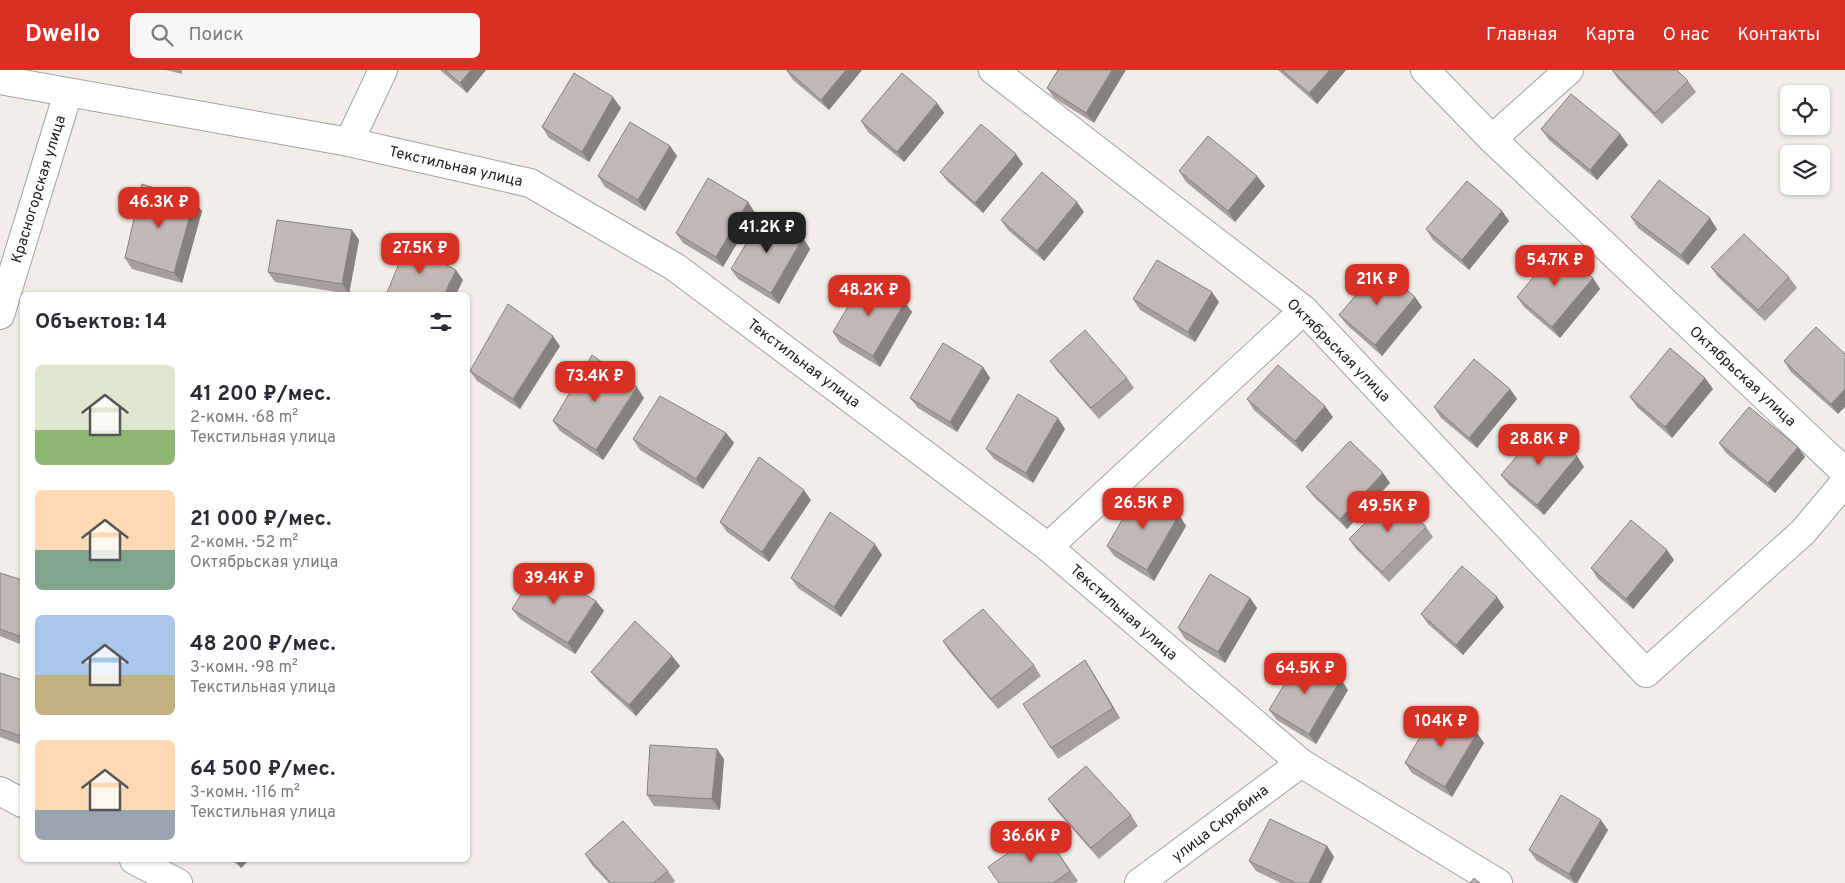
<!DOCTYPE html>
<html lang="ru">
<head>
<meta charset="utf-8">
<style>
	body { margin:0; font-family:Overpass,sans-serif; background:#f7f7f7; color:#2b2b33; height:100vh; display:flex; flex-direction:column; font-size:19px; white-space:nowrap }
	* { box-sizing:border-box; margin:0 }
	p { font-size:16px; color:#7c7c81 }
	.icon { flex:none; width:28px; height:28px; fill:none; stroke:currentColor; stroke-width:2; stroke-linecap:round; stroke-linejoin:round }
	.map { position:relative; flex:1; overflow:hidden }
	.drawer { position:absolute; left:20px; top:222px; width:450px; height:570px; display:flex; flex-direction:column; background:#fff; border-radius:8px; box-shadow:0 1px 4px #0004 }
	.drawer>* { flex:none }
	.fabs { position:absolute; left:1780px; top:15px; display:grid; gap:10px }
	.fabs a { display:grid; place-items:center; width:50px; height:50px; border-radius:8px; background:#fff; box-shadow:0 1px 4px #0004; font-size:25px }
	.price { position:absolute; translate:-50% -42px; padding:0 11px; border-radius:10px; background:#d93025; color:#fff; font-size:16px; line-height:32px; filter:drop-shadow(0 1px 2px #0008) }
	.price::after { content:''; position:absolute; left:50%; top:30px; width:15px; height:11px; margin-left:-8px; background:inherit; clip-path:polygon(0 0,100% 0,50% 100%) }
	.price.active { background:#222; color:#fff }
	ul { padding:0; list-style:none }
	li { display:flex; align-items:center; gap:15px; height:125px; padding:0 15px }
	li span { display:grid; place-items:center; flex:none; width:140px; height:100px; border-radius:8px; color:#555 }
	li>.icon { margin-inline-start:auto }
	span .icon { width:60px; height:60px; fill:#fffc; stroke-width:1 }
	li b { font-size:21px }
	h2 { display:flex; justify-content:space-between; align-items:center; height:60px; padding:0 15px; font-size:21px }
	header { display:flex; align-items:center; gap:30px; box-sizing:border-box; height:70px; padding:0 25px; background:#d93025; color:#fff }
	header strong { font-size:24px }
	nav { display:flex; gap:28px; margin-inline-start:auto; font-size:18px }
	.search { width:350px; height:45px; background:#f7f7f7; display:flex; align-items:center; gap:12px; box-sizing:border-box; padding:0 18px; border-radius:8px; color:#7c7c81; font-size:19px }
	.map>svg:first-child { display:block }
</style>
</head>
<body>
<header>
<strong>Dwello</strong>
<div class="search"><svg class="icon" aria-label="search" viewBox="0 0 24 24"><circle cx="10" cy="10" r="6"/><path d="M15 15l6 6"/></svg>Поиск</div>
<nav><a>Главная</a><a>Карта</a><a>О нас</a><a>Контакты</a></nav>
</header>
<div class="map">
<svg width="1845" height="813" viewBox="0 0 1845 813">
	<rect width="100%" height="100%" fill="#f1eee9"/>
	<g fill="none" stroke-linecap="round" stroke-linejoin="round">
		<!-- minor casing -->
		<g stroke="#a3a3a3" stroke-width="30">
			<g id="minor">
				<path d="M993,0l311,240 342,363 157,-141 42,-50"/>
				<path d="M1425,0l67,69 353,333"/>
				<path d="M0,10l349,62 181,41 145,84 373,280 253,216 197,120"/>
				<path d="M1492,69l77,-69"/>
				<path d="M349,72l34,-72"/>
				<path d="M0,245l68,-222"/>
				<path d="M1048,477l256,-237"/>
				<path d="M0,721l22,12"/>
				<path d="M134,790l44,23"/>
				<path d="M1139,813l162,-120"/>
			</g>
		</g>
		<!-- minor -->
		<use href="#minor" stroke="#fff" stroke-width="28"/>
	</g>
	<!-- wall -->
	<g fill="#a69f9d">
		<path d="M166,0h16v4z"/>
		<path d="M440,0h46l-19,23z"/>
		<path d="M786,0h76l-33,40 -36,-30z"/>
		<path d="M1058,0l36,53 -40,-25 -7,-10z"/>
		<path d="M1278,0h68l-29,34z"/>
		<path d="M1612,0l76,11 8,11 -34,32 -44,-45z"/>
		<path d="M937,33l7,10 -40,49 -36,-30 -7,-11z"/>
		<path d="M621,38l-32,54 -40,-24 -7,-11z"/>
		<path d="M1541,59l79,5 8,11 -31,35 -48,-40z"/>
		<path d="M670,76l7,10 -32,55 -40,-24 -7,-11z"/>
		<path d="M1023,94l-40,49 -35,-31 -8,-10z"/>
		<path d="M1179,101l86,15 -30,36 -49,-40z"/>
		<path d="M748,132l7,11 -32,54 -40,-24 -7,-10z"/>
		<path d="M202,141l-20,72 -50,-14 -7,-11z"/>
		<path d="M1502,141l7,10 -40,49 -36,-30 -7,-11z"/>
		<path d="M1084,142l-40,49 -36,-31 -7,-10z"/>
		<path d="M1631,147l86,12 -29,36 -50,-37z"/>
		<path d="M352,160l7,10 -10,54 -74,-12 -7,-10z"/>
		<path d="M803,168l7,11 -31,55 -41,-25 -7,-10z"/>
		<path d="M1711,197l78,10 8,11 -32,33 -47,-44z"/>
		<path d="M1593,208l7,11 -40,49 -36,-31 -7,-10z"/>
		<path d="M1415,227l7,10 -40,49 -35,-31 -8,-10z"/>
		<path d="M1133,229l86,3 -24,40 -55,-32z"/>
		<path d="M905,232l7,10 -32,55 -40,-24 -7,-11z"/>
		<path d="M1816,257l22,87 -47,-42 -7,-11z"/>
		<path d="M560,276l-40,63 -43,-28 -7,-10z"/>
		<path d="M1050,291l77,17 7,10 -35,31 -42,-48z"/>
		<path d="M983,297l7,11 -33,54 -39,-24 -8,-10z"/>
		<path d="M1705,308l8,11 -41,49 -35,-31 -7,-10z"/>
		<path d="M1510,319l7,10 -40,49 -36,-30 -7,-11z"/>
		<path d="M644,328l-41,62 -43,-29 -7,-10z"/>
		<path d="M1247,329l86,18 -31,35 -48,-42z"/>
		<path d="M1065,359l-32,54 -39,-24 -8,-10z"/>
		<path d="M726,363l8,10 -31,46 -63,-39 -7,-11z"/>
		<path d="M1719,373l86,14 -30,36 -49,-40z"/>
		<path d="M1577,386l7,11 -40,48 -35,-30 -8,-10z"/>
		<path d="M1383,403l7,10 -43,46 -33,-32 -8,-10z"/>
		<path d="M811,430l-42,62 -42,-30 -7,-10z"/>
		<path d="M1179,445l7,11 -32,55 -40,-25 -7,-10z"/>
		<path d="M1426,457l7,10 -44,45 -33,-33 -7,-10z"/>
		<path d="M1667,480l7,10 -41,49 -35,-30 -7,-11z"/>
		<path d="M882,485l-41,62 -43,-29 -7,-10z"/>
		<path d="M0,503l22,7v65l-22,-9z"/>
		<path d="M1250,528l7,10 -32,55 -40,-24 -7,-11z"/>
		<path d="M596,531l8,10 -29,43 -55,-35 -8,-10z"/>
		<path d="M1504,537l-41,48 -35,-31 -7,-10z"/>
		<path d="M943,571l91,24 7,11 -43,33 -48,-57z"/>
		<path d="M672,586l8,10 -44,50 -37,-34 -8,-10z"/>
		<path d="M1092,601l28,47 -62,41 -7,-11z"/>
		<path d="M0,603l22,7v65l-22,-8z"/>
		<path d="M1348,620l-32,54 -39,-24 -8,-10z"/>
		<path d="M1477,663l7,10 -32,54 -40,-24 -7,-10z"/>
		<path d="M724,689l-4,51 -66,-4 -7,-11z"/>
		<path d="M1048,729l83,16 7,11 -39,33 -44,-50z"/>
		<path d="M1042,759l36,52 -3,2h-76z"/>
		<path d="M1608,760l-31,53h-3l-38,-23 -7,-10z"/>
		<path d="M1327,776l7,11 -13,26h-40l-25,-12 -7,-10z"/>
		<path d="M585,784l83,17 7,10 -2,2h-64l-17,-18z"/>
		<path d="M232,790h17l-8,8z"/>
	</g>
	<!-- shaded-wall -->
	<g fill="#87827f">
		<path d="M471,0h15l-19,23 -7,-10z"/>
		<path d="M846,0h16l-33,40 -8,-10z"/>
		<path d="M1112,0h14l-32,53 -8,-10z"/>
		<path d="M1330,0h16l-29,34 -8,-11z"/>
		<path d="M613,27l8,11 -32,54 -7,-10z"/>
		<path d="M937,33l7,10 -40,49 -7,-10z"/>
		<path d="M1620,64l8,11 -31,35 -7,-10z"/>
		<path d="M670,76l7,10 -32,55 -7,-11z"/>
		<path d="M1016,84l7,10 -40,49 -8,-10z"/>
		<path d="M1257,106l8,10 -30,36 -7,-11z"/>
		<path d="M194,131l8,10 -20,72 -8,-10z"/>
		<path d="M748,132l7,11 -32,54 -7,-10z"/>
		<path d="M1077,132l7,10 -40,49 -7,-10z"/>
		<path d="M1502,141l7,10 -40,49 -7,-10z"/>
		<path d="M1710,148l7,11 -29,36 -7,-10z"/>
		<path d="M352,160l7,10 -10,54 -7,-10z"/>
		<path d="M803,168l7,11 -31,55 -8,-11z"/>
		<path d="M456,200l7,10 -7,15h-12z"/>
		<path d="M1593,208l7,11 -40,49 -8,-11z"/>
		<path d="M1212,222l7,10 -24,40 -7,-10z"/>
		<path d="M1415,227l7,10 -40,49 -7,-11z"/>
		<path d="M905,232l7,10 -32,55 -7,-11z"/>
		<path d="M553,266l7,10 -40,63 -7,-10z"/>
		<path d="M983,297l7,11 -33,54 -7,-10z"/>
		<path d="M1705,308l8,11 -41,49 -7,-11z"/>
		<path d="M637,317l7,11 -41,62 -7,-10z"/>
		<path d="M1510,319l7,10 -40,49 -8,-10z"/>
		<path d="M1845,319v18l-7,7 -7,-10z"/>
		<path d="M1325,336l8,11 -31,35 -7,-11z"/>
		<path d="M1058,348l7,11 -32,54 -7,-10z"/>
		<path d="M726,363l8,10 -31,46 -7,-10z"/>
		<path d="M1798,377l7,10 -30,36 -7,-10z"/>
		<path d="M1577,386l7,11 -40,48 -7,-10z"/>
		<path d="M1383,403l7,10 -43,46 -7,-10z"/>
		<path d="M804,420l7,10 -42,62 -7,-10z"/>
		<path d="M1179,445l7,11 -32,55 -7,-11z"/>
		<path d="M875,474l7,11 -41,62 -7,-10z"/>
		<path d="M1667,480l7,10 -41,49 -7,-10z"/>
		<path d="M1497,527l7,10 -41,48 -7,-10z"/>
		<path d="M1250,528l7,10 -32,55 -7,-11z"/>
		<path d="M596,531l8,10 -29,43 -7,-11z"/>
		<path d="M672,586l8,10 -44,50 -7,-11z"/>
		<path d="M1085,590l7,11 28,47 -7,-10z"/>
		<path d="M1341,609l7,11 -32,54 -7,-10z"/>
		<path d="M1477,663l7,10 -32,54 -7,-10z"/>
		<path d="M717,679l7,10 -4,51 -8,-11z"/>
		<path d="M1601,750l7,10 -31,53h-2l-6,-9z"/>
		<path d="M1327,776l7,11 -13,26h-12z"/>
		<path d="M236,790h13l-8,8z"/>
	</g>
	<!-- building -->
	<g fill="#c1b9b6" stroke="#87827f">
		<path d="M445,0h26l-11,13z"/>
		<path d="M787,0h59l-25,30z"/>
		<path d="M1058,0h54l-26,43 -39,-25z"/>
		<path d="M1282,0h48l-21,23z"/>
		<path d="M1612,0h65l11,11 -33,32z"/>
		<path d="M574,3l39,24 -31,55 -40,-25z"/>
		<path d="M902,3l35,30 -40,49 -36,-31z"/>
		<path d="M1571,24l49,40 -30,36 -49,-41z"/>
		<path d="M630,52l40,24 -32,54 -40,-24z"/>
		<path d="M981,54l35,30 -41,49 -35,-31z"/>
		<path d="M1208,66l49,40 -29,35 -49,-40z"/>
		<path d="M1042,102l35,30 -40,49 -36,-31z"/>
		<path d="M708,108l40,24 -32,55 -40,-24z"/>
		<path d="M1659,110l51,38 -29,37 -50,-38z"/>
		<path d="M1467,111l35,30 -40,49 -36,-31z"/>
		<path d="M142,114l52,17 -20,72 -49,-15z"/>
		<path d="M764,144l39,24 -32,55 -40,-24z"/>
		<path d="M277,150l75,10 -10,54 -74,-12z"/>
		<path d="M1744,164l45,43 -31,33 -47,-43z"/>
		<path d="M407,174l49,26 -12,25h-58z"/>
		<path d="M1557,178l36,30 -41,49 -35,-30z"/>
		<path d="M1157,190l55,32 -24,40 -55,-33z"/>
		<path d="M1380,197l35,30 -40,48 -36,-30z"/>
		<path d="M865,208l40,24 -32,54 -40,-24z"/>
		<path d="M508,234l45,32 -40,63 -43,-28z"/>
		<path d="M1816,257l29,27v35l-14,15 -47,-43z"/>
		<path d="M1085,260l42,48 -36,30 -41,-47z"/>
		<path d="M943,273l40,24 -33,55 -40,-24z"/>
		<path d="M1670,278l35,30 -40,49 -35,-30z"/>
		<path d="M592,285l45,32 -41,63 -43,-29z"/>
		<path d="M1474,289l36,30 -41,49 -35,-31z"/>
		<path d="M1278,295l47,41 -30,35 -48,-42z"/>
		<path d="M1018,324l40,24 -32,55 -40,-24z"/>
		<path d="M660,326l66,37 -30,46 -63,-40z"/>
		<path d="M1749,337l49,40 -30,36 -49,-40z"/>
		<path d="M1542,356l35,30 -40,49 -36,-30z"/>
		<path d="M1350,371l33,32 -43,46 -34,-32z"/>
		<path d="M759,387l45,33 -42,62 -42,-30z"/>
		<path d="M1139,421l40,24 -32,55 -40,-24z"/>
		<path d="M1394,424l32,33 -44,45 -33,-33z"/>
		<path d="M830,442l45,32 -41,63 -43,-29z"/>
		<path d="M1631,450l36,30 -41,49 -35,-31z"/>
		<path d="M539,496l57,35 -28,42 -56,-34z"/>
		<path d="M1462,496l35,31 -41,48 -35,-31z"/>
		<path d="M0,503l22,7v57l-22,-8z"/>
		<path d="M1210,504l40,24 -32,54 -40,-24z"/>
		<path d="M983,539l51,56 -43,34 -48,-58z"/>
		<path d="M635,551l37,35 -43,49 -38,-33z"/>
		<path d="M1302,585l39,24 -32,55 -40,-24z"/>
		<path d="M1085,590l28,48 -62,40 -28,-44z"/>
		<path d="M0,603l22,7v52l-1,4 -21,-7z"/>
		<path d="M1437,638l40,25 -32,54 -40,-24z"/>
		<path d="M650,675l67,4 -5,50 -65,-4z"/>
		<path d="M1086,696l45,49 -40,33 -43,-49z"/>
		<path d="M1561,725l40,25 -32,54 -40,-24z"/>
		<path d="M1270,749l57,27 -18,37h-13l-47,-22z"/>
		<path d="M623,751l45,50 -15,12h-42l-26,-29z"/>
		<path d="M1042,759l28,42 -17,12h-54l-11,-16z"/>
		<path d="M1474,808l6,5h-10z"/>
	</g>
	<g text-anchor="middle" stroke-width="4" stroke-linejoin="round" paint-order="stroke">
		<!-- street labels -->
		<g font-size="15" fill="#222" stroke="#fff">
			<text transform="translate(456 96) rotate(13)" y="5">Текстильная улица</text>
			<text transform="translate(38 119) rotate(-73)" y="5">Красногорская улица</text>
			<text transform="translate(1339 280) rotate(45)" y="5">Октябрьская улица</text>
			<text transform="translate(804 293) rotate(37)" y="5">Текстильная улица</text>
			<text transform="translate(1743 306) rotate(43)" y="5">Октябрьская улица</text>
			<text transform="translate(1124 542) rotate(41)" y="5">Текстильная улица</text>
			<text transform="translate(1220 753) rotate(-37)" y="5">улица Скрябина</text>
		</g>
	</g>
</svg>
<div class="fabs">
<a><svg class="icon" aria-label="locate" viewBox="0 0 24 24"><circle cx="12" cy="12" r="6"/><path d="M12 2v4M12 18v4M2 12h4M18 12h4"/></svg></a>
<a><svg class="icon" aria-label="layers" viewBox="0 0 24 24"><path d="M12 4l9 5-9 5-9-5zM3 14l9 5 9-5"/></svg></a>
</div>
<b class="price" style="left:159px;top:159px">46.3K ₽</b>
<b class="price active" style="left:767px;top:184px">41.2K ₽</b>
<b class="price" style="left:420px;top:205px">27.5K ₽</b>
<b class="price" style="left:1555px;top:217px">54.7K ₽</b>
<b class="price" style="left:1377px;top:236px">21K ₽</b>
<b class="price" style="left:869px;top:247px">48.2K ₽</b>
<b class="price" style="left:595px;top:333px">73.4K ₽</b>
<b class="price" style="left:1539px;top:396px">28.8K ₽</b>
<b class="price" style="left:1143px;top:460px">26.5K ₽</b>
<b class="price" style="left:1388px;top:463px">49.5K ₽</b>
<b class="price" style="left:554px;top:535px">39.4K ₽</b>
<b class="price" style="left:1305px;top:625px">64.5K ₽</b>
<b class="price" style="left:1441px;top:678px">104K ₽</b>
<b class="price" style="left:1031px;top:793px">36.6K ₽</b>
<section class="drawer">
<h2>Объектов: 14<svg class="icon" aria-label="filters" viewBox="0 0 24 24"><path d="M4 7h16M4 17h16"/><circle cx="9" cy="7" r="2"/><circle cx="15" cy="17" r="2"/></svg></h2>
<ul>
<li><span style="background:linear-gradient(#dfe7d0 65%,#8fb573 0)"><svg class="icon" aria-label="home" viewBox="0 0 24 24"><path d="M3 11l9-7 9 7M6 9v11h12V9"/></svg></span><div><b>41 200 ₽/мес.</b><p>2-комн. · 68 m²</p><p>Текстильная улица</p></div></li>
<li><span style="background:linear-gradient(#ffd9b3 60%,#7fa58c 0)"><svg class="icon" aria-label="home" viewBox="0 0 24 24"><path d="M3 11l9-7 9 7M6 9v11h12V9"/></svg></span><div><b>21 000 ₽/мес.</b><p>2-комн. · 52 m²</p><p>Октябрьская улица</p></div></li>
<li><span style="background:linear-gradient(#a9c7e8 60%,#c2b280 0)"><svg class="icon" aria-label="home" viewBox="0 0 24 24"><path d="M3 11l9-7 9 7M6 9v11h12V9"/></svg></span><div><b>48 200 ₽/мес.</b><p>3-комн. · 98 m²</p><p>Текстильная улица</p></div></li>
<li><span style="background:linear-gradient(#ffd9b3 70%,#9aa5b1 0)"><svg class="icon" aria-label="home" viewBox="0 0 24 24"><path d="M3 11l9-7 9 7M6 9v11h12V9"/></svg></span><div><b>64 500 ₽/мес.</b><p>3-комн. · 116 m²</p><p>Текстильная улица</p></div></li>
</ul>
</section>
</div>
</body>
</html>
